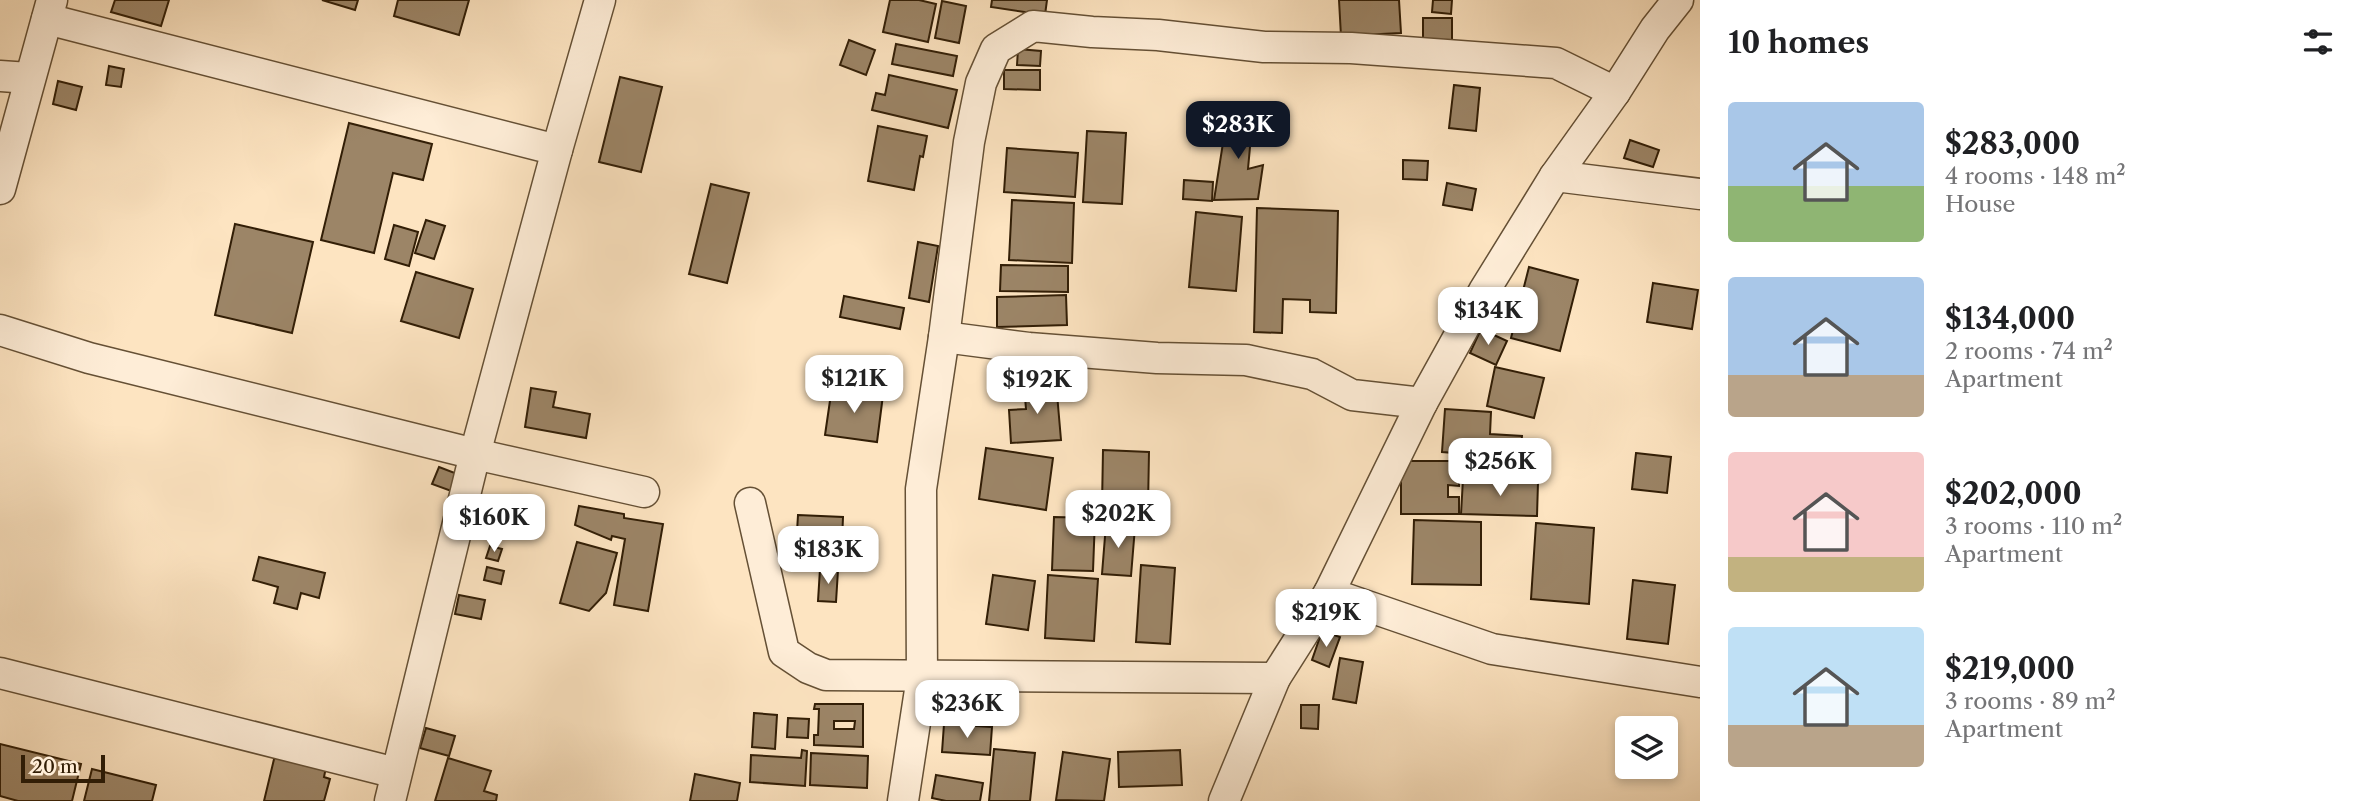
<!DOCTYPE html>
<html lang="en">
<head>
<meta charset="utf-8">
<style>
	body { margin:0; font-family:"Libre Caslon Text",serif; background:#f2f2f2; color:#202124; height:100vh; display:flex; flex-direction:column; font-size:26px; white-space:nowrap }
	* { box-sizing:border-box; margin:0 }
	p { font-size:23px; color:#757577 }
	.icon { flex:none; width:38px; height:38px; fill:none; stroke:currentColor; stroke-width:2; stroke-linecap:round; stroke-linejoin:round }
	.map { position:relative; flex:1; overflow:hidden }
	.details { display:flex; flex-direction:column; background:#fff; width:665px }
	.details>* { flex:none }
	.fabs { position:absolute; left:1615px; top:716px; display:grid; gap:14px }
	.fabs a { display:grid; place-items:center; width:63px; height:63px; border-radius:7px; background:#fff; box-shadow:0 4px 10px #0003; font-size:35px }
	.scale { position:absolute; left:21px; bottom:18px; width:84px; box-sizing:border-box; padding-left:7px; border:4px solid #321e06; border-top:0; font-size:19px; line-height:24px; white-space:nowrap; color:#321e06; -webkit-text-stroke:5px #feedd7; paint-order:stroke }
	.price { position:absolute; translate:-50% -60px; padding:0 16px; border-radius:14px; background:#fff; color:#222; font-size:23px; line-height:46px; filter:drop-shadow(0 2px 4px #0008) }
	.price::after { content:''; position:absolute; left:50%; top:42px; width:21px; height:16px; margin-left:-10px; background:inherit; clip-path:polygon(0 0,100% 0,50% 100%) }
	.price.selected { background:#111827; color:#fff }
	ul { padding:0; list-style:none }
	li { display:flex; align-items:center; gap:21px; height:175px; padding:0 28px }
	li span { display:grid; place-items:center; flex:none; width:196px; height:140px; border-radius:7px; color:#555 }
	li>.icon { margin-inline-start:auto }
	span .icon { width:84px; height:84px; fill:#fffc; stroke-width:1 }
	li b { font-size:30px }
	h2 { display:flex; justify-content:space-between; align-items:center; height:84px; padding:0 28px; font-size:30px }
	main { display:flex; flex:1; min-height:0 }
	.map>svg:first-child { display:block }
</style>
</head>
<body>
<main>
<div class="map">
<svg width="1700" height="801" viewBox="0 0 1700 801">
	<rect width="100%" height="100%" fill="#fde4c1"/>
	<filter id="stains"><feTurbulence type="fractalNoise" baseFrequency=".00286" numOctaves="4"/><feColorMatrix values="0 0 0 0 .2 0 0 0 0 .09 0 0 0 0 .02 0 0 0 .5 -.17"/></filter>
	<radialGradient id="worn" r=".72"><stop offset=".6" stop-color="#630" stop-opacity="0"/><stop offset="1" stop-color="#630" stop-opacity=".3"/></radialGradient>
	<!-- building -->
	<g fill="#9c8567" stroke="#321e06" stroke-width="2" fill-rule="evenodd">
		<path d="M115,0h54l-8,26 -50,-14z"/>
		<path d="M322,0h36l-3,10z"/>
		<path d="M398,0h71l-10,35 -65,-19z"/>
		<path d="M890,0h29l17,4 -8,38 -45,-10z"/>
		<path d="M992,0h55l-2,15 -54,-8z"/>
		<path d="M1339,0h60l2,33 -60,3z"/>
		<path d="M1433,0h19l-1,14 -19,-2z"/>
		<path d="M942,1l24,5 -7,37 -24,-5z"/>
		<rect x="1423" y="18" width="29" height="27"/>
		<path d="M849,40l26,10 -9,25 -26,-10z"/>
		<path d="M896,44l61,12 -4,20 -61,-12z"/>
		<path d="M1018,49l23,2 -1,15 -23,-1z"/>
		<path d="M109,66l15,3 -3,18 -15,-2z"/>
		<path d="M1004,70h36v20l-36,-1z"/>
		<path d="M889,75l68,15 -9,38 -76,-18 4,-17 9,2z"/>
		<path d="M620,77l42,10 -21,85 -42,-10z"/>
		<path d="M58,81l24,6 -6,23 -23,-6z"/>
		<path d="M1454,85l26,3 -4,43 -27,-3z"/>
		<path d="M1228,111l25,3 -5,55 15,-4 -5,34 -44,1z"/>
		<path d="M349,123l83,21 -9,36 -30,-7 -19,80 -53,-13z"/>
		<path d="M878,126l49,10 -4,21 -3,-1 -6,34 -46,-9z"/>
		<path d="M1087,131l39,2 -4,71 -39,-2z"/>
		<path d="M1630,140l29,10 -6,17 -29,-9z"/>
		<path d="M1007,148l71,5 -3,44 -71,-5z"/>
		<path d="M1403,160l25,1 -1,19 -24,-1z"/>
		<path d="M1184,180l29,2 -1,19 -29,-2z"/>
		<path d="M1447,183l29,6 -4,21 -29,-5z"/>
		<path d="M711,184l38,9 -22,90 -38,-9z"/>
		<path d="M1012,200l62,3 -2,60 -63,-3z"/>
		<path d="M1257,208l81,3 -2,102 -26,-1v-12l-27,-1 -1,34 -28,-1z"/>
		<path d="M1196,212l46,5 -6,74 -47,-4z"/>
		<path d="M426,220l19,6 -11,33 -19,-6z"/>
		<path d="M235,224l78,18 -21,91 -77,-18z"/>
		<path d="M394,225l24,7 -9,34 -24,-7z"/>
		<path d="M918,242l20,4 -9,56 -20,-4z"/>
		<path d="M1001,265l67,1v26l-68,-1z"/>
		<path d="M1529,267l49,13 -18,71 -49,-13z"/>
		<path d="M416,272l57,17 -14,49 -58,-17z"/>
		<path d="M1653,283l45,7 -6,39 -45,-7z"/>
		<path d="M1066,295l1,30 -70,2v-30z"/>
		<path d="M844,296l60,12 -4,21 -60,-12z"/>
		<path d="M1481,329l26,12 -11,24 -26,-12z"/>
		<path d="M1495,367l49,11 -10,40 -47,-12z"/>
		<path d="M1056,382l5,58 -50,3 -2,-33 17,-1 -2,-24z"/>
		<path d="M832,387l51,8 -6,47 -52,-7z"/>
		<path d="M531,388l25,4 -3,15 37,7 -4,24 -61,-11z"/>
		<path d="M1445,409l46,3 -1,22 32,2 -2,22 -78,-6z"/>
		<path d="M986,448l67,10 -7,52 -67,-11z"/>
		<path d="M1103,450l46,2 -1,56 -46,-2z"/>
		<path d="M1636,453l35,4 -4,36 -35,-4z"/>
		<path d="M1404,461h55v25l-11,-1v12h11v17h-58v-41z"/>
		<path d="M439,467l21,8 -6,17 -22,-8z"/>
		<path d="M1463,479l75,3 -1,34 -76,-2z"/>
		<path d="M579,506l45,8v4l39,6 -15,87 -34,-6 11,-66 -13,-3 -1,4 -36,-15z"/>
		<path d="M798,515l45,2 -2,51 -46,-3z"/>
		<path d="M1054,517l41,1 -2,53 -41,-1z"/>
		<path d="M486,519l14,5 -6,15 -13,-5z"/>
		<path d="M1414,520l67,2v63l-69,-1z"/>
		<path d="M1536,523l58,5 -5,76 -58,-5z"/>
		<path d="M1106,524l29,3 -4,49 -29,-2z"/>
		<path d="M577,542l40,11 -11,40 -17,18 -29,-8z"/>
		<path d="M490,546l12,3 -4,12 -12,-3z"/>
		<path d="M259,557l66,16 -6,25 -18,-5 -4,16 -23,-6 4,-16 -25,-7z"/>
		<path d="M1141,565l34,3 -5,76 -34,-2z"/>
		<path d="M487,567l17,4 -3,13 -17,-4z"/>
		<path d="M820,569l18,1 -2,32 -18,-1z"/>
		<path d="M993,575l42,6 -7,49 -42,-6z"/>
		<path d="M1048,575l50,4 -4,62 -49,-3z"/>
		<path d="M1633,580l42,5 -7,59 -41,-5z"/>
		<path d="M459,595l26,5 -4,19 -26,-5z"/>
		<path d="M1322,631l18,6 -11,30 -17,-7z"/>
		<path d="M1340,658l23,4 -7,41 -23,-4z"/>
		<path d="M815,704h48v43l-49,-2v-10h4l1,-26h-5zM834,721h21l-1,8h-20z"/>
		<path d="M1301,705h18l-1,24 -17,-1z"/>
		<path d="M754,713l23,2 -2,34 -23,-2z"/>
		<path d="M788,718l21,1 -1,19 -21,-1z"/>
		<path d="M944,724l48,3 -2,28 -48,-3z"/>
		<path d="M426,728l29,8 -6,20 -29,-8z"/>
		<path d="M0,744l81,20 -9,37h-54l-18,-5z"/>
		<path d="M994,749l41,4 -5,48h-41z"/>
		<path d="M802,750l5,1 -2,35 -55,-4 1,-27 50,3z"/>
		<path d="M1180,750l2,35 -63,2 -1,-35z"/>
		<path d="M1063,752l47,7 -6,42 -48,-1z"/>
		<path d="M811,753l57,3 -1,32 -57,-3z"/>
		<path d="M275,755l51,12 -2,10 6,2 -6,22h-60z"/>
		<path d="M448,758l43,13 -7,20 13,4 -1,6h-61z"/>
		<path d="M92,769l64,16 -4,16h-68z"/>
		<path d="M695,774l45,9 -3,18h-47z"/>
		<path d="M936,775l47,8 -3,18h-34l-14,-3z"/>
	</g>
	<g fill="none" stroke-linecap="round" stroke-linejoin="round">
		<!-- minor casing -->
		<g stroke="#655035" stroke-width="33">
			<g id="minor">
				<path d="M47,19l510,131"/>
				<path d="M0,76l29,2"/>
				<path d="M1555,176l145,18"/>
				<path d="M0,189l52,-189"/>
				<path d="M0,330l89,28 386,96 169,38"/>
				<path d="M944,337l85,11 128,10 89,2 66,14 40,21 70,8"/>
				<path d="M750,503l34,149 24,16 18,7 449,3"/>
				<path d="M1329,593l163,56 208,33"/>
				<path d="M0,673l396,100"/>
				<path d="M390,801l85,-347 82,-304 43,-150"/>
				<path d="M903,801l19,-124 -1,-188 23,-152 25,-195 12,-59 15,-34 37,-23 59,6 66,3 106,12 87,1 205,15 59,29"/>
				<path d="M1224,801l51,-123 54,-85 93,-190 62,-112 71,-115 60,-84 40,-63 23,-29"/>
			</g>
		</g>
		<!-- minor -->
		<use href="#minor" stroke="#feedd7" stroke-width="30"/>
	</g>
	<rect width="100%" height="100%" filter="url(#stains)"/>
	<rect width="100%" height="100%" fill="url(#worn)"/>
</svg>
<div class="fabs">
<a><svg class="icon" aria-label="layers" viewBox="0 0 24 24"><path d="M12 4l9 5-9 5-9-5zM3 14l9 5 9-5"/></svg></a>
</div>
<div class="scale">20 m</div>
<b class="price selected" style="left:1238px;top:161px">$283K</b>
<b class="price" style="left:1488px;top:347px">$134K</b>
<b class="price" style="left:854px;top:415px">$121K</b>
<b class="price" style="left:1037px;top:416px">$192K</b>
<b class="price" style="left:1500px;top:498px">$256K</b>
<b class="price" style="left:1118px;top:550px">$202K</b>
<b class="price" style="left:494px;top:554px">$160K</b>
<b class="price" style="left:828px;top:586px">$183K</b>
<b class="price" style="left:1326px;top:649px">$219K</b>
<b class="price" style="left:967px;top:740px">$236K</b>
</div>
<section class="details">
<h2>10 homes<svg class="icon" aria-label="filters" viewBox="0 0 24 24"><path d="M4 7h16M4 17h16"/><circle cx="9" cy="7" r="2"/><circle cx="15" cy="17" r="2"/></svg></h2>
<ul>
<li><span style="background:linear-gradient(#a9c7e8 60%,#8fb573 0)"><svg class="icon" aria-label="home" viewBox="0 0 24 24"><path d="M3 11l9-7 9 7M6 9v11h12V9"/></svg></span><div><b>$283,000</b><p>4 rooms · 148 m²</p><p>House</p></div></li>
<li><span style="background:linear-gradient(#a9c7e8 70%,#b9a48a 0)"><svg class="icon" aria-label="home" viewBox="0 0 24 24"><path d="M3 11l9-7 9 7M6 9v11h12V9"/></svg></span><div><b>$134,000</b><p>2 rooms · 74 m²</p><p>Apartment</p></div></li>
<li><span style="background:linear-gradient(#f6c9c9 75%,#c2b280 0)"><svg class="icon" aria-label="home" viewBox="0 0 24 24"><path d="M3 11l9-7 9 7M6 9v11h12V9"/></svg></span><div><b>$202,000</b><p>3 rooms · 110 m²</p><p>Apartment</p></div></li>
<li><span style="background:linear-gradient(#bfe0f5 70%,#b9a48a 0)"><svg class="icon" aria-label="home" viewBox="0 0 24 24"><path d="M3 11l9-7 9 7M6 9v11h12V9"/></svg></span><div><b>$219,000</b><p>3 rooms · 89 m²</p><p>Apartment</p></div></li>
</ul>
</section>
</main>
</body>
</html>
